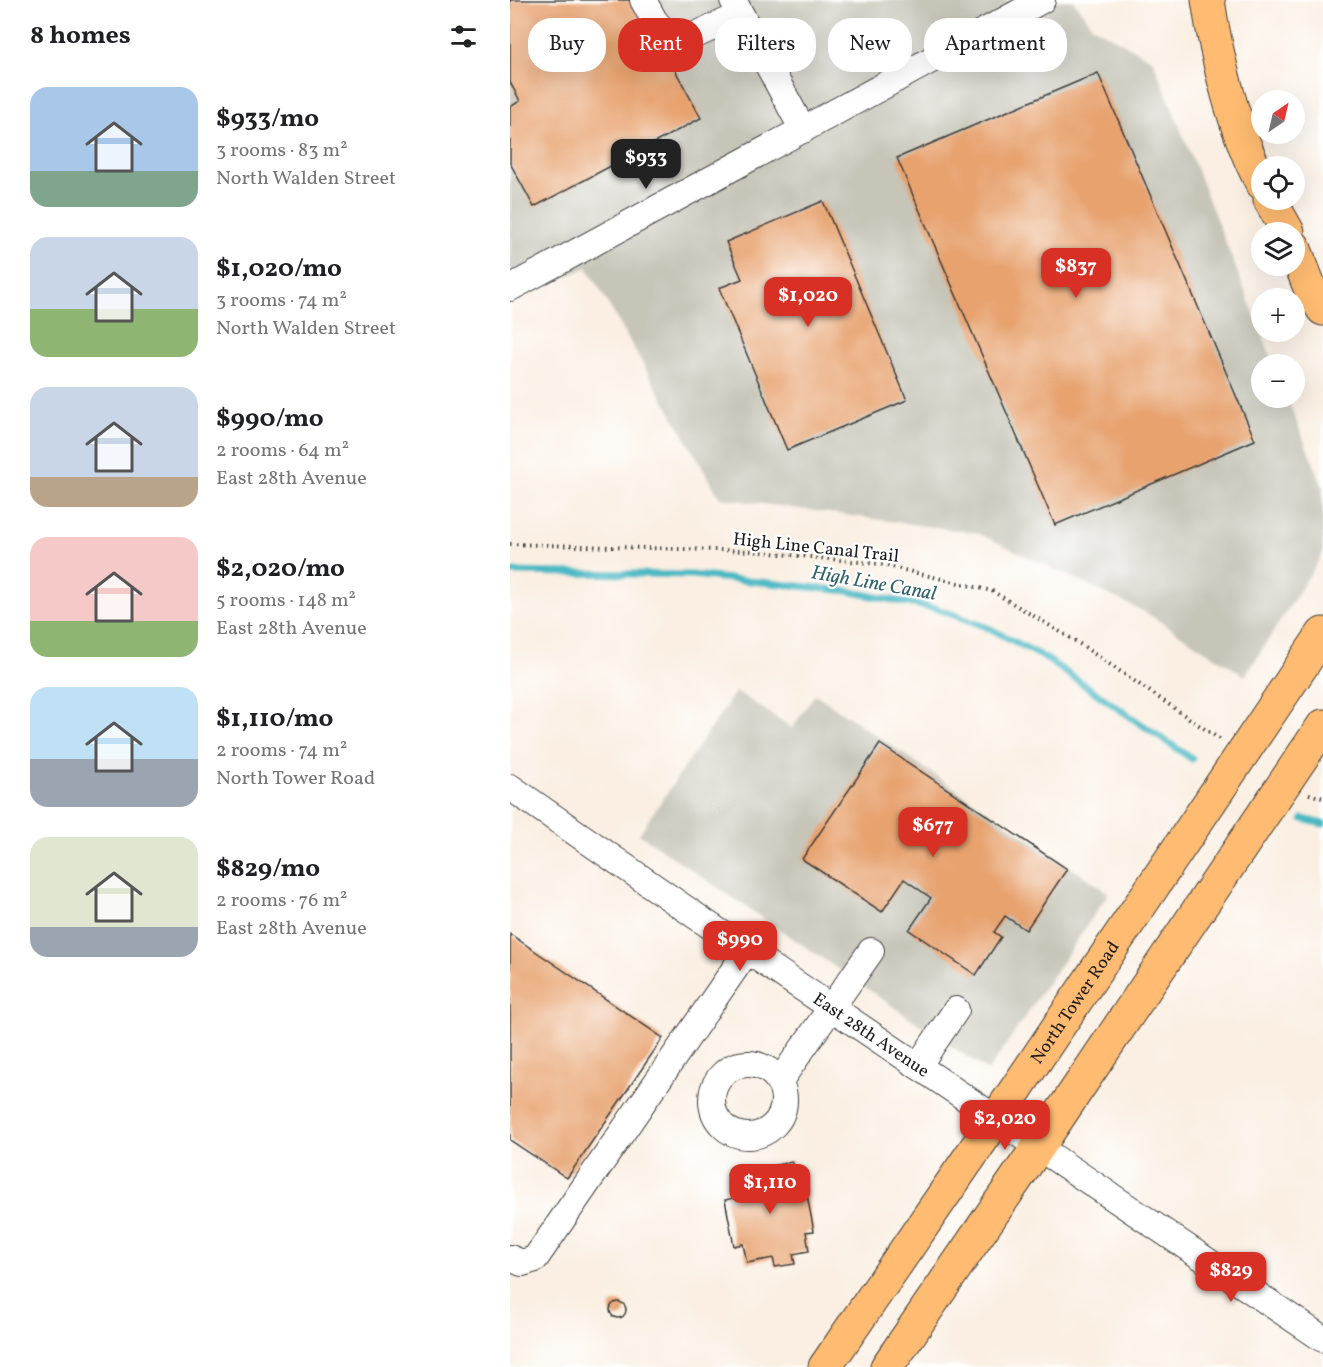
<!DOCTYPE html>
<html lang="en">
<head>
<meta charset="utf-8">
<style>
	body { margin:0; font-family:Vollkorn,serif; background:#f6f6f6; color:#202124; height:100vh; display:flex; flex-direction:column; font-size:22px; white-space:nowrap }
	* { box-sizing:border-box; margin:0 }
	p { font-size:20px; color:#757577 }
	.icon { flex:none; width:33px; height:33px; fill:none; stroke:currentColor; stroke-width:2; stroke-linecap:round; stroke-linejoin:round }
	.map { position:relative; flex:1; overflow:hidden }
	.drawer { display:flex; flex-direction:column; background:#fff; width:510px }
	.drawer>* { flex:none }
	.hud { position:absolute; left:18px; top:18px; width:570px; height:54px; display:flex; gap:12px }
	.needle { width:39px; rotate:34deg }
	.controls { position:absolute; left:741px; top:90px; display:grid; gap:12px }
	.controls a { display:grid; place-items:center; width:54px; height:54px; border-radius:50%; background:#fff; box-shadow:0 6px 24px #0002; font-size:30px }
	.price { position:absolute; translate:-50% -51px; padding:0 14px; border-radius:12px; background:#d93025; color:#fff; font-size:20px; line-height:39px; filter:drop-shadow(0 2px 3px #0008) }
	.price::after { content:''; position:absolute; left:50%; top:36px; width:18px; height:14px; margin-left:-9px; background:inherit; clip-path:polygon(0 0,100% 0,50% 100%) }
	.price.active { background:#222; color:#fff }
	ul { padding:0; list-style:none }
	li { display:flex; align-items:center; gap:18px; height:150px; padding:0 30px }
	li span { display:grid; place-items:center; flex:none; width:168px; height:120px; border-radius:18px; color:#555 }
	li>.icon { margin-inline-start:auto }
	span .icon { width:72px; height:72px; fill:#fffc; stroke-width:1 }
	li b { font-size:26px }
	h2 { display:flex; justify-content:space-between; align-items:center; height:72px; padding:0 30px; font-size:26px }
	.chip { padding:0 21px; border-radius:24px; background:#fff; box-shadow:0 6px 24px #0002; font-size:21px; line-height:54px }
	.chip.active { background:#d93025; color:#fff }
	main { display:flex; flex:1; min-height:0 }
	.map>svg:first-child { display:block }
</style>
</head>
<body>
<main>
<section class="drawer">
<h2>8 homes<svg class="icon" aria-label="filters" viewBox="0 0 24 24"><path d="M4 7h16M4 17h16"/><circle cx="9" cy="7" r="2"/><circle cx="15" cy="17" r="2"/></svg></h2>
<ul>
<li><span style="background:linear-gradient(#a9c7e8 70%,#7fa58c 0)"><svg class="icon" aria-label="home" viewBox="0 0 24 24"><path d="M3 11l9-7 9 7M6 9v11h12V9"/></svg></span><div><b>$933/mo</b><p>3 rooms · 83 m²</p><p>North Walden Street</p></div></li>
<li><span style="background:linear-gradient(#c9d6e8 60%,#8fb573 0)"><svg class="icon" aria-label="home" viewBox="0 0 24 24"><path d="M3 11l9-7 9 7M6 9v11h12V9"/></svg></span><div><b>$1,020/mo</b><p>3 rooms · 74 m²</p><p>North Walden Street</p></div></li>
<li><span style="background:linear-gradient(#c9d6e8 75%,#b9a48a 0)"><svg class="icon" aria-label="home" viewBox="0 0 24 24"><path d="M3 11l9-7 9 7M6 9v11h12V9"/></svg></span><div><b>$990/mo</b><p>2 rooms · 64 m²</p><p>East 28th Avenue</p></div></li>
<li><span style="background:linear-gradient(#f6c9c9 70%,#8fb573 0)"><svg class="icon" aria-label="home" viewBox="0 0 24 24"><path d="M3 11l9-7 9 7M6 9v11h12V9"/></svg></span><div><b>$2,020/mo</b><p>5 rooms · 148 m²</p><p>East 28th Avenue</p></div></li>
<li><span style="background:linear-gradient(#bfe0f5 60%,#9aa5b1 0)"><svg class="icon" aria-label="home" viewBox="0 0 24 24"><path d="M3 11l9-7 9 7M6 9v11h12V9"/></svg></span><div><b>$1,110/mo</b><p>2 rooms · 74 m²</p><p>North Tower Road</p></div></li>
<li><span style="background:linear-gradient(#dfe7d0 75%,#9aa5b1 0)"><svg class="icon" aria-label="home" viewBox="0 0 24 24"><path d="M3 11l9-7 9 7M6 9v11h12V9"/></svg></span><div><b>$829/mo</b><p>2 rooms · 76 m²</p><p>East 28th Avenue</p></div></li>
</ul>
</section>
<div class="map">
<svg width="813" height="1367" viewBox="0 0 813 1367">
	<rect width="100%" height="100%" fill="#fff"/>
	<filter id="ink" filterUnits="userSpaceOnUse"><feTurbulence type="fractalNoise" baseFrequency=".0167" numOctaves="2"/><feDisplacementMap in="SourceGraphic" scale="12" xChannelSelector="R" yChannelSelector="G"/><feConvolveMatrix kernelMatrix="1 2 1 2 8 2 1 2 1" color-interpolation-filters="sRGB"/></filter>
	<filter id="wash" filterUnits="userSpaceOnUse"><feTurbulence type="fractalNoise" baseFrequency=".008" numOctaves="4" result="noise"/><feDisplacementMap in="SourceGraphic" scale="24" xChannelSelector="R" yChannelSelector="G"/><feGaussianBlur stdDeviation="1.35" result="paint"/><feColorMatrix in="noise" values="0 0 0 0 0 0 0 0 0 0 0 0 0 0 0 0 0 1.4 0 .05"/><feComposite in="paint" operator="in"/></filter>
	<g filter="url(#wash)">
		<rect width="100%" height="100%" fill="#faefe2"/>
		<!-- industrial -->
		<g fill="#c6c5b8">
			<path d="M0,0h563l19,26 61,34 121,304h-12v34h25l36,89v67l-78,122 -100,-64 -168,-79 -257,-35 -133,-231 -77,36z"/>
			<path d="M226,691l56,37 23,-34 294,199 -121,178 -349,-237z"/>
		</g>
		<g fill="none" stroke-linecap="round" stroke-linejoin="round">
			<!-- stream -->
			<g stroke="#4bb9c4" stroke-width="7">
				<path d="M0,572l182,3 155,16 91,18 53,20 54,29 147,101"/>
				<path d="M793,819l20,5"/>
			</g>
		</g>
		<g id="blocks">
			<!-- building -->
			<g fill="#e7a26e">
				<path d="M0,0h127l64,118 -167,89 -24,-44v-56l10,-6 -10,-19z"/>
				<path d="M588,73l157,367 -200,85 -158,-367z"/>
				<path d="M313,201l84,199 -120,50 -68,-162 23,-9 -16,-37z"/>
				<path d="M370,744l187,125 -41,61 -21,-14 -11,16 7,5 -25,38 -67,-45 22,-32 -27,-19 -22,33 -80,-53z"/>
				<path d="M0,934l153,104 -96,140 -57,-38z"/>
				<path d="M282,1162l5,24 8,-1 9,46 -8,1 3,19 -16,3 2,10 -20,3 -2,-9 -26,5 -4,-19 -9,2 -9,-46 9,-2 -4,-24 16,-3 1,5 29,-5 -1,-6z"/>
				<circle cx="108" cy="1310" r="8"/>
			</g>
		</g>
	</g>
	<g filter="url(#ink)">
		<use href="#blocks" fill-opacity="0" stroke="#3d3c3a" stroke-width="1.5"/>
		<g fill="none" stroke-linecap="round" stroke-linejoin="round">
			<!-- minor casing -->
			<g stroke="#3d3c3a" stroke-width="28">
				<g id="minor">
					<path d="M133,0l11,20 18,21 12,-1 57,-25"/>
					<path d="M223,0l70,130"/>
					<path d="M0,288l532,-288"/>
					<path id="s1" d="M0,787l196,136 617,416"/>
					<circle cx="238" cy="1100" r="36"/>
					<path d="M408,1066l38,-56"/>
					<path d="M269,1082l92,-131"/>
					<path d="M0,1258l12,5 13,-4 212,-308"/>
				</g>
			</g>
			<!-- major casing -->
			<g stroke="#3d3c3a" stroke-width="35">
				<g id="major">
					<path id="s2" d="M315,1367l171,-248 327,-485"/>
					<path d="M377,1367l151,-220 285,-421"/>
				</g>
			</g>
			<!-- highway casing -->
			<g stroke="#3d3c3a" stroke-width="35">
				<g id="highway">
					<path d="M698,0c8,56 27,134 54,183"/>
					<path d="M760,200l18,32"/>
					<path d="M784,247l18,46 11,16"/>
				</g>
			</g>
			<!-- path -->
			<g stroke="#3d3c3a" stroke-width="4" stroke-dasharray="1.5 4.5" stroke-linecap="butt">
				<path d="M0,544l241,7 128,13 113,27 85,51 144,98"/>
				<path d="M799,794l14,4"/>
			</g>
			<!-- minor -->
			<use href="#minor" stroke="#fff" stroke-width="26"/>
			<!-- major -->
			<use href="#major" stroke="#febb71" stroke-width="33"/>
			<!-- highway -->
			<use href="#highway" stroke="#febb71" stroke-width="33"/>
		</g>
	</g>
	<g text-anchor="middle" stroke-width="4.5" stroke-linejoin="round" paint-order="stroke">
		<!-- street labels -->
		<g font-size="18" fill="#1c1c1c" stroke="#fff">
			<text transform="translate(306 547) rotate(6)" y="6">High Line Canal Trail</text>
			<text dy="6" stroke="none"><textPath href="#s2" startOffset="442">North Tower Road</textPath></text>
			<text dy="6" stroke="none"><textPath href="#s1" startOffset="438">East 28th Avenue</textPath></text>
		</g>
		<!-- water labels -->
		<g font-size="20" font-style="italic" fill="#316368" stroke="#fff">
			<text transform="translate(364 582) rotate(10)" y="7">High Line Canal</text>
		</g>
	</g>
</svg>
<div class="controls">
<a><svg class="needle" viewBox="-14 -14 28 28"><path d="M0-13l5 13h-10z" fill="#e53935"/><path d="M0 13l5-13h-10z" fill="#757577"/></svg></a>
<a><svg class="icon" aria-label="locate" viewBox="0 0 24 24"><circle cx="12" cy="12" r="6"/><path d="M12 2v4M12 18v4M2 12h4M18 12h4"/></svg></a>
<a><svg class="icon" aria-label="layers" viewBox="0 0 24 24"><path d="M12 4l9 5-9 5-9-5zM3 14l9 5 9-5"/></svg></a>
<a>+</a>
<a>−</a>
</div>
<b class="price active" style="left:136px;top:190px">$933</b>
<b class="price" style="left:566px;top:299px">$837</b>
<b class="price" style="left:298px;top:328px">$1,020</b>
<b class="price" style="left:423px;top:858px">$677</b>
<b class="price" style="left:230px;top:972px">$990</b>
<b class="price" style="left:495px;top:1151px">$2,020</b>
<b class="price" style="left:260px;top:1215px">$1,110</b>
<b class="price" style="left:721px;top:1303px">$829</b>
<div class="hud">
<a class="chip">Buy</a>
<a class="chip active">Rent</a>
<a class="chip">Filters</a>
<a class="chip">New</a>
<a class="chip">Apartment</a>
</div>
</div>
</main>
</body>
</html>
